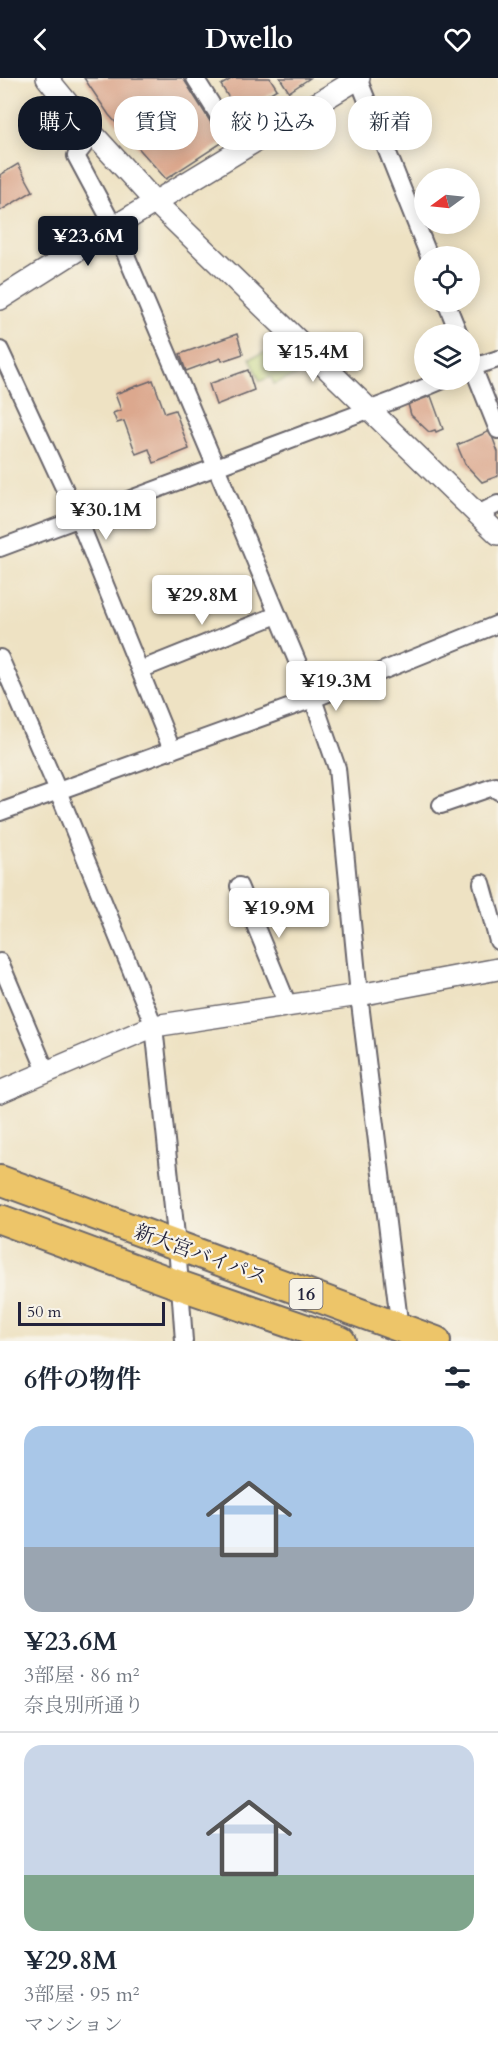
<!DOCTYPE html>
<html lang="ja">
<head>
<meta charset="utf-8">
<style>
	body { margin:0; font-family:Cardo,"Noto Serif JP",serif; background:#f2f2f3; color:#1f2937; height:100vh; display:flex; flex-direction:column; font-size:22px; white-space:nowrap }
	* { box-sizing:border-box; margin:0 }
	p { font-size:20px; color:#747a83 }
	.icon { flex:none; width:33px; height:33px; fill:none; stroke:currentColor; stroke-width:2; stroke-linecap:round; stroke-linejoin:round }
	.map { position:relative; height:1263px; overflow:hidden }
	.details { display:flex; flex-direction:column; background:#fff; flex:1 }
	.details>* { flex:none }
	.guide { position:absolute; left:18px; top:18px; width:462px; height:54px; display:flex; gap:12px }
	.needle { width:39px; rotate:255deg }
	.tools { position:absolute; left:414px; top:90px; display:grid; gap:12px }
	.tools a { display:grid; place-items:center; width:66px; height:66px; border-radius:50%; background:#fff; box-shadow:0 3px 15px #0003; font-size:30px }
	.scale { position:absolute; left:18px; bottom:15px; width:147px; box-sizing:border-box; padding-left:6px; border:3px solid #22223b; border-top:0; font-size:16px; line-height:21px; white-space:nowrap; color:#22223b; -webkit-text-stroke:4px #f7f3e8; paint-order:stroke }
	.price { position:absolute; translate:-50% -51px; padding:0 14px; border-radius:6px; background:#fff; color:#222; font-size:20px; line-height:39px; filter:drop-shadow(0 2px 3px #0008) }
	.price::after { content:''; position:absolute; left:50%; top:36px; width:18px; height:14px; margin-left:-9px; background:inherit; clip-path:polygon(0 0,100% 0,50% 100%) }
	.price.selected { background:#111827; color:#fff }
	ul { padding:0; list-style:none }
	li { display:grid; align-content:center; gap:12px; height:318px; padding:0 24px }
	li+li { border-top:2px solid #e0e1e3 }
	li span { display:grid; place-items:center; height:186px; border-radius:18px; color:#555 }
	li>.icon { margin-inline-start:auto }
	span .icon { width:108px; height:108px; fill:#fffc; stroke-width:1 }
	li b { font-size:26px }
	h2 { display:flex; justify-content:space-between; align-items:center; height:72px; padding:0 24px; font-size:26px }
	.tag { padding:0 21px; border-radius:24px; background:#fff; box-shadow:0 3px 15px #0003; font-size:21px; line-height:54px }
	.tag.selected { background:#111827; color:#fff }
	header { display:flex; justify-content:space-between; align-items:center; height:78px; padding:0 24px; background:#111827; color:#fff; font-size:27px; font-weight:700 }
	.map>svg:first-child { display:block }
</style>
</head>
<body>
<header><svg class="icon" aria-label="back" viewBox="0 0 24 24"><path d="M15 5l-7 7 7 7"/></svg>Dwello<svg class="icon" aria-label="heart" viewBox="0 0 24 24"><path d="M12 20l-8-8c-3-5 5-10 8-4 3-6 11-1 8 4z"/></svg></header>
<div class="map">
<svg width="498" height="1263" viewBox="0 0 498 1263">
	<rect width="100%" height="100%" fill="#f7f3e8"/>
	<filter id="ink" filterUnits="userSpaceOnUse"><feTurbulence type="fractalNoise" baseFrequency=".0167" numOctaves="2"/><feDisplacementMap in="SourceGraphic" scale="12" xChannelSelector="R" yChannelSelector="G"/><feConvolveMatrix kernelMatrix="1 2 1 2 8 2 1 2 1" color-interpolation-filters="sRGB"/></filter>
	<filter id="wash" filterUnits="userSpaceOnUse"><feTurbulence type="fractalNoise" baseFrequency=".008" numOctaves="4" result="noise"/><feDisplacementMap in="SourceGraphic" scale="24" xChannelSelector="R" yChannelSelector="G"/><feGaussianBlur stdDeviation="1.35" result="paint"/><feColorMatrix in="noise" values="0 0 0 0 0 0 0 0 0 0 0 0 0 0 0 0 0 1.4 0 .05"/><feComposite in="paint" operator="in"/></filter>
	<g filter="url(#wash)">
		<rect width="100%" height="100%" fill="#eee2c3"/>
		<!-- green -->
		<path fill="#bed377" stroke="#707a59" stroke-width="1.5" d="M272,272l25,25 -23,9 -3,-7 -11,4 -10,-23z"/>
		<g id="blocks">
			<!-- building -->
			<g fill="#dca88e">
				<path d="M84,0h99l40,64 -57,37 -57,-64z"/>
				<path d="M233,0h37l7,11 -29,18 -4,-5 -9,6 -14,-23z"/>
				<path d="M280,0h30l-21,14z"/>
				<path d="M18,86l15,27 -33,20v-36z"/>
				<path d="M237,256l6,20 -21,7 -1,-3 -35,13 -6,-17z"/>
				<path d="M248,292l6,20 -38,15 -7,-21z"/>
				<path d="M153,302l12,33 10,-3 14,39 -35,14 -5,-14 -13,5 -12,-33 -7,2 -4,-10 8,-3 -6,-16z"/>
				<path d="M431,318l12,33 -7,3 -1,-2 -6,2 -18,-17 -3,-11z"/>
				<path d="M490,353l8,21v24l-16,6 -17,-18 -8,-19z"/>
			</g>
		</g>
	</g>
	<g filter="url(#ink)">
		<use href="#blocks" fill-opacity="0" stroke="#69656b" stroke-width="1.5"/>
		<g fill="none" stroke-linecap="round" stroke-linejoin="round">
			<!-- minor casing -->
			<g stroke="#69656b" stroke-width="20">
				<g id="minor">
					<path d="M195,0l46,73"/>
					<path d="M358,0l71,178"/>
					<path d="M93,56l-17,22 38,71 102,240 97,232 24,69 22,227 41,334"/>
					<path d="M446,224l13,32"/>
					<path d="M0,272l78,168 94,232"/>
					<path d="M470,282l28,70"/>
					<path d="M470,290l28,-9"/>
					<path d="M478,436l20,-10"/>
					<path d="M0,470l395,-148 48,-20"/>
					<path d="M0,580l58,133 96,235 23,219 7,96"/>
					<path d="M140,592l137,-55"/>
					<path d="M441,727l55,-19 2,5"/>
					<path d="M0,734l313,-113 185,-75"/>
					<path d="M482,805l16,58"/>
					<path d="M239,808l49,119"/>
					<path d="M0,884l46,109"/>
				</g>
			</g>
			<!-- tertiary casing -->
			<g stroke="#69656b" stroke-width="24">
				<g id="tertiary">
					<path d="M47,0l46,56 63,69 342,331"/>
					<path d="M0,221l114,-72 245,-149"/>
					<path d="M0,1014l154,-66 205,-31 139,-26"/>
				</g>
			</g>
			<!-- trunk casing -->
			<g stroke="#69656b" stroke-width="32">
				<g id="trunk">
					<path d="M0,1102l436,161"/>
					<path d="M0,1141l179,66 162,56"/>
				</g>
			</g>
			<!-- minor -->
			<use href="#minor" stroke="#fff" stroke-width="16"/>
			<!-- tertiary -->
			<use href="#tertiary" stroke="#fff" stroke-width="21"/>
			<!-- trunk -->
			<use href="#trunk" stroke="#edc569" stroke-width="28"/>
		</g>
	</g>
	<g text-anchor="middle" stroke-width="4.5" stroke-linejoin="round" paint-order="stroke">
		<!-- shield labels -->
		<rect fill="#f7f3e8" stroke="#62616f" stroke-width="1.5" x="289.5" y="1201" width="33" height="30" rx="4.5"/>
		<g font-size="18" font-weight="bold" fill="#22223b">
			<text x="306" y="1222">16</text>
		</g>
		<!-- street labels -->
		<g font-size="20" fill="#22223b" stroke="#f7f3e8">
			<text transform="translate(201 1176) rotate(20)" y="7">新大宮バイパス</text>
		</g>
	</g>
</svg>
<div class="tools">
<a><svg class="needle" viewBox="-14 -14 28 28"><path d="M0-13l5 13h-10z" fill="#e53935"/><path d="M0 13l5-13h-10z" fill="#747a83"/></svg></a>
<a><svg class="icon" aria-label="locate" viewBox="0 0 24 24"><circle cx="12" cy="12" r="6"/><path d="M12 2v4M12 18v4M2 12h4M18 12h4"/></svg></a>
<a><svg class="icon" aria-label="layers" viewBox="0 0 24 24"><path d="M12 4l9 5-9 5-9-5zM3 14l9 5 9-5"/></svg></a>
</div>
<div class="scale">50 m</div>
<b class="price selected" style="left:88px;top:189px">¥23.6M</b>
<b class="price" style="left:313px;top:305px">¥15.4M</b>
<b class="price" style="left:106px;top:463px">¥30.1M</b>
<b class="price" style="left:202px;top:548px">¥29.8M</b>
<b class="price" style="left:336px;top:634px">¥19.3M</b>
<b class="price" style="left:279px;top:861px">¥19.9M</b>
<div class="guide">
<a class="tag selected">購入</a>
<a class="tag">賃貸</a>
<a class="tag">絞り込み</a>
<a class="tag">新着</a>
</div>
</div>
<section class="details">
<h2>6件の物件<svg class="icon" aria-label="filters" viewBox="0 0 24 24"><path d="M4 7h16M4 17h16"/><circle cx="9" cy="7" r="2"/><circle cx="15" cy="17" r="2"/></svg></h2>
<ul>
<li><span style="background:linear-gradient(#a9c7e8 65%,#9aa5b1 0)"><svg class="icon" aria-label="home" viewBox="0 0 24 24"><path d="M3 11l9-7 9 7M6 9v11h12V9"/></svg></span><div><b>¥23.6M</b><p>3部屋 · 86 m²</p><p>奈良別所通り</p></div></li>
<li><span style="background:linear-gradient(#c9d6e8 70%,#7fa58c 0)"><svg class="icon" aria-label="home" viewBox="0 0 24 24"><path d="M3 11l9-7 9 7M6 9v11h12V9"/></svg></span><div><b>¥29.8M</b><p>3部屋 · 95 m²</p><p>マンション</p></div></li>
</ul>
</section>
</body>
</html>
